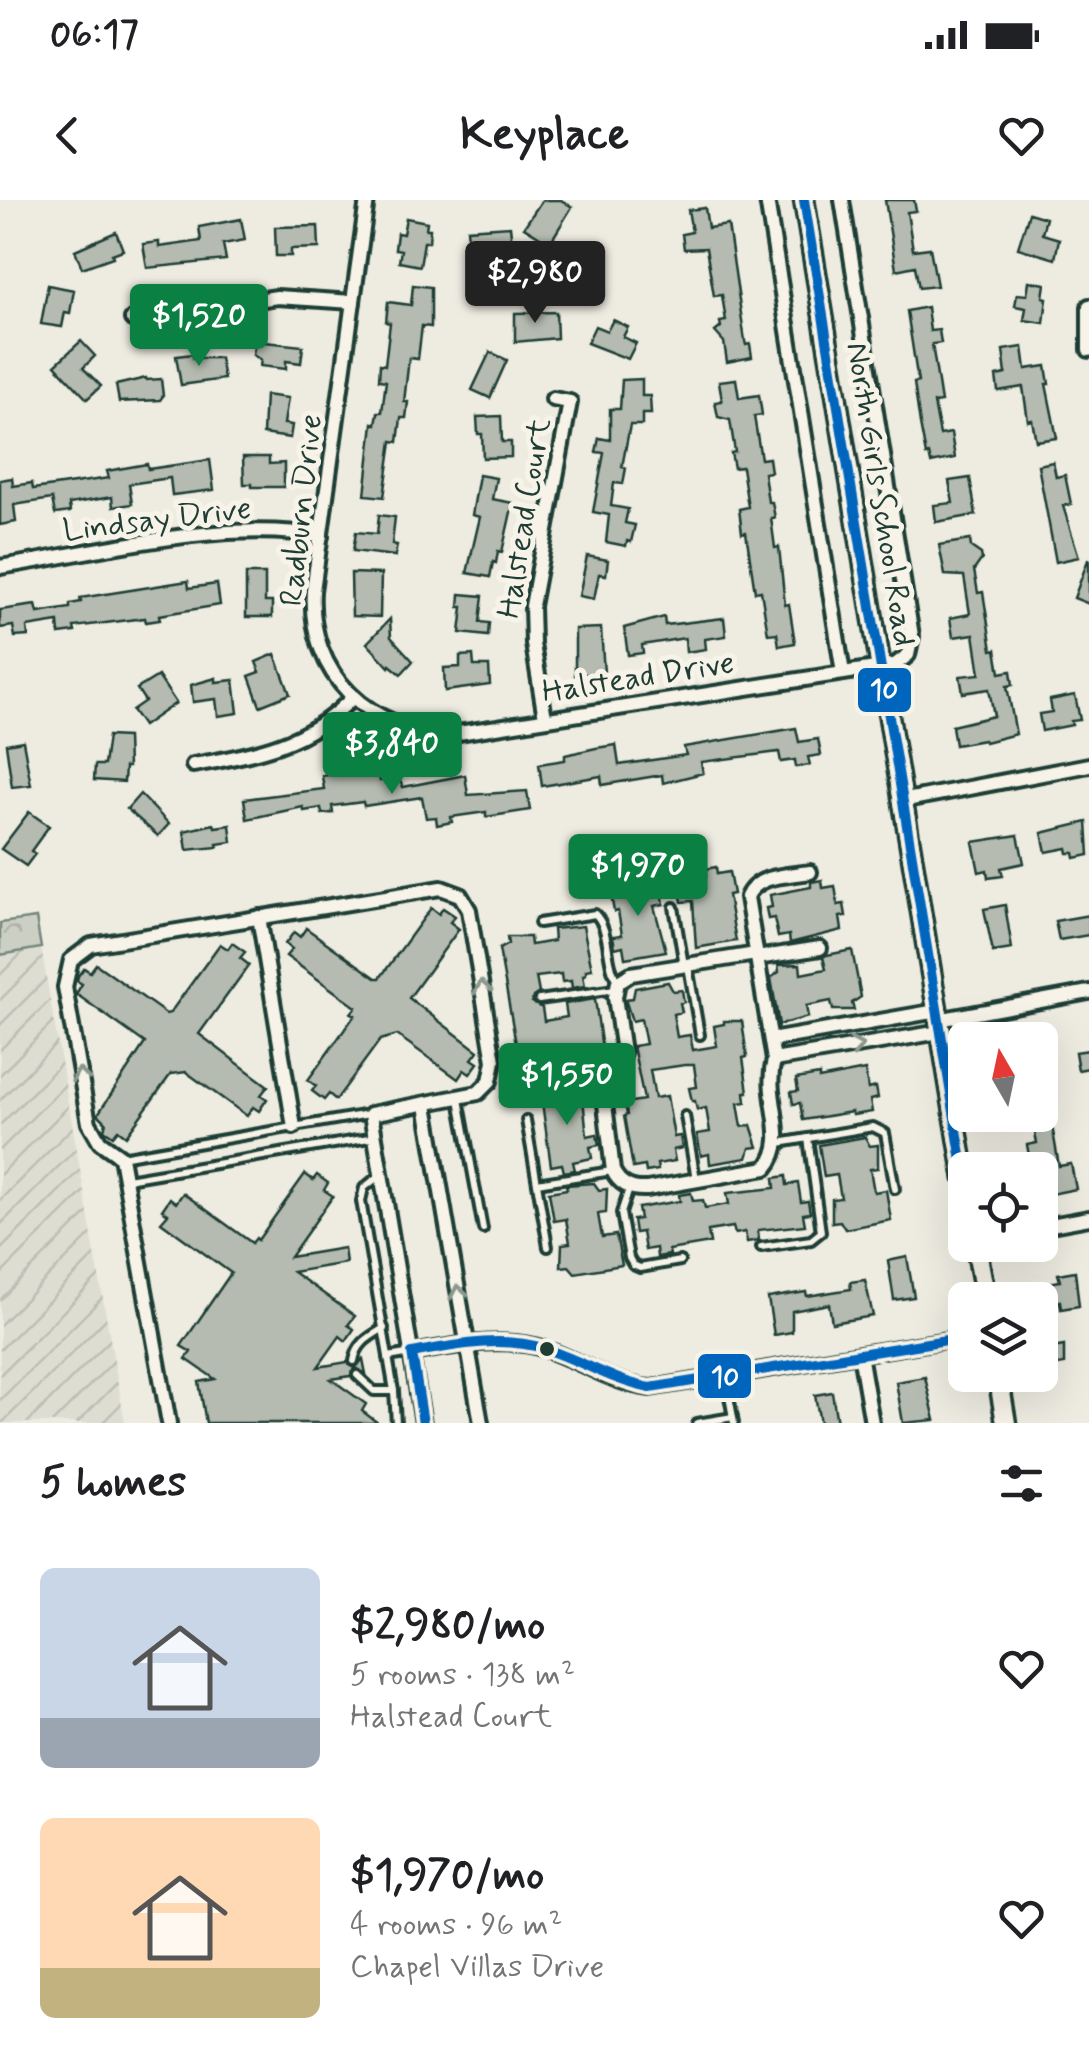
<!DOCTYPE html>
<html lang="en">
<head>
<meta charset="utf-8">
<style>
	body { margin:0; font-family:Mynerve,sans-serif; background:#f2f2f2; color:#202124; height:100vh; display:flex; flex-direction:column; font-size:38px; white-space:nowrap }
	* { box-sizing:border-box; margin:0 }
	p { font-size:32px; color:#757577 }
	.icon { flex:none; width:55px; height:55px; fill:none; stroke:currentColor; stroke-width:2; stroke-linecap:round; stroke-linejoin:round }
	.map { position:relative; height:1223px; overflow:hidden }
	.drawer { display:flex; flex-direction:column; background:#fff; flex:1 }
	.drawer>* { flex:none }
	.needle { width:65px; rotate:351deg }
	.fabs { position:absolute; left:948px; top:822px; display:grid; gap:20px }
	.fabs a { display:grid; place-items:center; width:110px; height:110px; border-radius:15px; background:#fff; box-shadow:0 10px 40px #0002; font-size:50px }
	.price { position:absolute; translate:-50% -85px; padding:0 22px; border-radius:10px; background:#0b8043; color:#fff; font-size:32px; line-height:65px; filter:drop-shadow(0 2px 5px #0008) }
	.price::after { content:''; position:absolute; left:50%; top:60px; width:30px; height:22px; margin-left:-15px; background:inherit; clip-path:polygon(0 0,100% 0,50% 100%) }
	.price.current { background:#222; color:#fff }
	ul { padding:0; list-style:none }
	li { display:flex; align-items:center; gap:30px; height:250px; padding:0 40px }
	li span { display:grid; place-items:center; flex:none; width:280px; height:200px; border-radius:15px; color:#555 }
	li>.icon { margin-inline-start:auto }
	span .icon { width:120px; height:120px; fill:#fffc; stroke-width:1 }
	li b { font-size:42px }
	h2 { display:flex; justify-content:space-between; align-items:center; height:120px; padding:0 40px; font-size:42px }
	.status { display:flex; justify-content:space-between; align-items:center; height:70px; padding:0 50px; background:#fff; direction:ltr }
	.status svg { height:28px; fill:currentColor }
	header { display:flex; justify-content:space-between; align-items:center; height:130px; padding:0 40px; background:#fff; font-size:45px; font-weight:700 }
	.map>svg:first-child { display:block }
</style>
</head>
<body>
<div class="status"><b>06:17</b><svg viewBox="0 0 49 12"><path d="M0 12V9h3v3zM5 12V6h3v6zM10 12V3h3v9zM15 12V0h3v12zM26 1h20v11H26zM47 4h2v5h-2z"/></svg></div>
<header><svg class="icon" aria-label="back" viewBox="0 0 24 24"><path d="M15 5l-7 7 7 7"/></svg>Keyplace<svg class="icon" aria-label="heart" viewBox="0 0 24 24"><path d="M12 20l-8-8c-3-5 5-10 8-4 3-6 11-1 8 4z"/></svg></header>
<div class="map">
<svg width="1089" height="1223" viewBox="0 0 1089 1223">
	<defs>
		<pattern id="industrial-furrows" width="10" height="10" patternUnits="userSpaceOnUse" patternTransform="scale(2.5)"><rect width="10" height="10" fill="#ddddd2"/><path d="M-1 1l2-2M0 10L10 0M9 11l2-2" fill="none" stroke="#bdbfb5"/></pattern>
		<pattern id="forest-crowns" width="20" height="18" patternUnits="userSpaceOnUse" patternTransform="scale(2.5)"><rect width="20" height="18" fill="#cccfc4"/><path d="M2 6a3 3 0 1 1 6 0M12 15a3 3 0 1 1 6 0" fill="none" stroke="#afb3a9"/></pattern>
	</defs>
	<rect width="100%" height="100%" fill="#eeece1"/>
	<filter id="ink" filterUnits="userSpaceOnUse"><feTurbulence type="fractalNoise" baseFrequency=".01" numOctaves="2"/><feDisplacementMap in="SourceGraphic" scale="20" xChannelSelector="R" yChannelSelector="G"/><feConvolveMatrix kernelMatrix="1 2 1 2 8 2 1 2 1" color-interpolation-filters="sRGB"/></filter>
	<g filter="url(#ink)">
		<!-- industrial -->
		<path fill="url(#industrial-furrows)" d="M41,748l84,475h-125v-468z"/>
		<!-- forest -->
		<path fill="url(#forest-crowns)" stroke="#76867c" stroke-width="2.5" d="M36,718l5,30 -41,7v-32z"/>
		<!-- building -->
		<g fill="#b5bbb0" stroke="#1f3d34" stroke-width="2.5">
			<path d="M542,0h19l11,7 -22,36 -26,-16z"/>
			<path d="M885,0h29l2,11 -9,1 6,38 17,-2 7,38 -18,2 -4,-22 -19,4z"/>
			<path d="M705,8l3,20 20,-3 17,116 1,4 4,-1 2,13 -25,5 -3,-20 -9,-10 6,-5 -1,-5 6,-1 -4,-26 -8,1 -8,-48 -22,1 -2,-15 10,-2 -4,-22z"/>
			<path d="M1029,13l17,5 -4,16 17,5 -4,20 -37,-11z"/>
			<path d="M406,18l21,4 -1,7h4l-1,13h-5l-4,24 -21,-4 2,-12 -6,-1 2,-16 6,1z"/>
			<path d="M241,19l4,21 -22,4 3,16 -79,8 -4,-24 16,-2v5l42,-6 -2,-14z"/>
			<path d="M318,26l1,22 -28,1v7h-15l-1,-29z"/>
			<path d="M510,26l3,28 -23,3 1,8 -16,2 -1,-9h-4l-3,-29z"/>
			<path d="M116,32l7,18 -11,4 1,3 -31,11 -7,-18z"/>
			<path d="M1029,81l16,3 -2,13 4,1 -3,25 -20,-3 2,-12 -11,-2 2,-12 10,1z"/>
			<path d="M48,85l26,5 -4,23 -5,-1 -3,15 -21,-3z"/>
			<path d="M413,85l18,2v40l-9,-1 -4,33 -9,-1 -5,44h4l-2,16h-5l-3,24 -6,-1 -8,56 -19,-2 8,-72 3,1 2,-12h4l4,-31 -7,-1 1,-16 5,1 5,-42 -4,-1 2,-20 23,3z"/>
			<path d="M927,107l3,24 9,-1 2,13 -9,1 9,58 -7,1 6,32 11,-2 4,25 -24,5 -2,-9 -3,1 -6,-31 -6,-41 4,-1 -11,-71z"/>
			<path d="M556,112l1,26 -42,4v-29z"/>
			<path d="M613,120l15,7 -5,10 13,6 -8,16 -41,-16 8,-17 12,5z"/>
			<path d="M81,141l14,15 -12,12 18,18 -14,13 -32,-34z"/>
			<path d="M255,141l48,5 -2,17 -15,-2v8l-26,-3 1,-6 -8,-5z"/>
			<path d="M1023,147l3,22 20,-3 3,18h-3l11,54 -21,3 -4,-21 -4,1 -5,-34 -25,4 -2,-15 10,-2 -3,-24z"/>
			<path d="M490,152l17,8 -17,38 -18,-8z"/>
			<path d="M193,154v4h27l4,21 -43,6 -5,-29z"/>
			<path d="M146,178l1,2 14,-1 2,17 -3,4 -41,2 -3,-17z"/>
			<path d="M642,179v17h8l1,18h-9v11h-12l-8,42 4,1 -3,16 -9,-1 -3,23 17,3 -3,14 10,2 -4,17 -4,-1 -1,5 -20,-4 3,-27 -16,-3 11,-59 -8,-1 3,-14 11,2v-31h10l2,-29z"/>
			<path d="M736,179l3,19 20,-3 3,20 -8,1 7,43 8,-1 2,14 -7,1 4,29h4l3,16h-4l4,30 4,-1 6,58 4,-1 6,39 -16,3 -2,-13 -9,1 -7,-43 -6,1 -9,-60 -4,1 -3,-24 9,-2 -6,-40 -8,1 -3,-15 4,-1 -5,-32 -12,-3 -3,-15 7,-1 -3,-20z"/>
			<path d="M265,195l23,3 -4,26 8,1 -2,13 -27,-4z"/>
			<path d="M501,216l1,26h9v15l-28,1 -1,-24h-4l-1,-17z"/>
			<path d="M243,257h26v7l15,-1v24h-32v-3h-8z"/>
			<path d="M210,260l4,30 -42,5 -2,-17 -41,6 3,20 -19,3 -1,-10 -43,7 1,8 -15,2 -3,-15 -38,6 2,17 -16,3v-45l12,-2 1,8 19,-3 1,6 76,-11 -2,-7 40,-7 1,5z"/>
			<path d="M1053,262l3,15 9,-2 6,29 -8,2 16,51 -23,5 -18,-97z"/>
			<path d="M479,275l17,3 -4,21 21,4 -11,49 -4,-1 -2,12 -3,-1 -3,15 -23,-4 13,-56 -8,-2z"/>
			<path d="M970,278l6,37 -40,7 -2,-17 19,-2 -4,-22z"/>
			<path d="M379,315l16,2 -3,27 5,1 -2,11 -42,-5 3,-19 21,2z"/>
			<path d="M970,340l1,7 10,7 1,5 -8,11 4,23 5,-1 9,58 4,-1 4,24 11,-2 2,14 -6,1 9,48 -31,8 -1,-2 -29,5 -3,-19 42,-10 -5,-27 -26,4 -3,-17 20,-2 -6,-40 -21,3 -3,-19 20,-4 -6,-38 -19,-1 -6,-30z"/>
			<path d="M587,356l21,4 -2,15 -7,-1 -5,25 -15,-3z"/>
			<path d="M1088,360h1v44l-15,-6z"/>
			<path d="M351,373l30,1 -1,43 -28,-1z"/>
			<path d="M246,374h19v28h7v15h-26z"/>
			<path d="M188,381l1,7 28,-4 3,21 -61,10 1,5 -14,2 -1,-4 -71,9 1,5 -16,2 -1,-12 -31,5 1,9 -13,1 -2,-11 -13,2v-18l36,-5 2,8 32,-5v-4l11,-2 -1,-4z"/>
			<path d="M460,394l23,2 -3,26 9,1 -1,13 -28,-3 3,-26h-4z"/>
			<path d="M664,417l1,8 59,-7 2,18 -21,3 1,10 -20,3 -1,-14 -43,7 1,8 -15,2 -4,-27z"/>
			<path d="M390,419l1,18 22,24 -12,13 -11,-9 -1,2 -22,-24z"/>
			<path d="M601,428l3,45 -29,2v-46z"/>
			<path d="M275,454l15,40 -30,12 -11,-30 11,-4 -4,-10z"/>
			<path d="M473,455l1,11h15l1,19 -45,6 -1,-23 16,-1v-11z"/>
			<path d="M158,476l18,27 -33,23 -11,-16 13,-9 -8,-12z"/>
			<path d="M216,478v4l18,-2 4,33 -20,3 -2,-17 -23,3 -2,-17z"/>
			<path d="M1075,495l5,25 -9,1 1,4 -30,6 -3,-17 13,-2 -2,-12z"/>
			<path d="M796,528l3,14 19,-3 3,16 -13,2 2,8 -14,2 -1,-7 -14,2 -2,-10 -78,10 2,11 -40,10 -1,-8 -60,10 -1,-9 -59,10 -3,-22 26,-4v-5l31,-7 20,-3 3,20 67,-10 -2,-8z"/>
			<path d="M108,536l19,1 1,30h-3l-1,15 -30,-2 1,-15h9z"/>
			<path d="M23,541l8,44 -19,2 -6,-43z"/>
			<path d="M378,567l2,14 19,-2 4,8 62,-12 3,20 59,-4 3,19 -44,7v-5l-35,5 1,5 -15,3 -1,-8 -10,1 -4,-21 -58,9 -1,-4 -31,4 1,7 -11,1 -1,-6 -17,3 -1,-4 -56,12 -3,-20 80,-10 -2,-13z"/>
			<path d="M140,594l29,30 -11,12 -31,-27z"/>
			<path d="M29,612l20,14 -18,25 4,3 -9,12 -25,-17z"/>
			<path d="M1087,622l2,33 -14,3 -1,-5h-6l-1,-5 -21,4 -4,-19z"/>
			<path d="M214,624l1,3 15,-2 2,17 -15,2 1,3 -31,3 -3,-19z"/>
			<path d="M1018,635l6,28 -23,5 2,8 -15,2 -1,-8 -8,2 -6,-30z"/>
			<path d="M716,667l1,7 12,-2 4,22 -5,1 8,46 -40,7 -3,-47 -11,1 -2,-11 9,-1 -1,-11 18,-3 -1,-7z"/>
			<path d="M632,679l2,7 18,-3 2,10 8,-1 2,12 -10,2 12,45 -41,7 -2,-12 -8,2 -2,-12 9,-1 -4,-24 -4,1 -4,-23 12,-2 -1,-6z"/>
			<path d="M822,680l1,8 12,-2 3,19 6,-1 2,12 -6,1 2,13 -52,13 -1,-8 -11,2 -4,-19 -6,1 -2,-11 6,-1 -2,-12 41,-8v-5z"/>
			<path d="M1005,705l7,44 -19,3 -9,-43z"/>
			<path d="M431,708l8,6 4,-6 12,8 -5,6 9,7 -50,69 69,53 -6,8 6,4 -8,11 -6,-4 -6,9 -61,-44 -17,5 -44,60 -7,-6 -5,6 -12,-9 4,-5 -8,-6 47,-65 -4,-2 5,-6 -70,-51 6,-7 -7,-5 9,-12 6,5 6,-9 70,50h4z"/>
			<path d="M1089,715v20l-30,5 -4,-19z"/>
			<path d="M583,726l9,43 -6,1v4l-3,1 2,11 -13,2 -1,-7 -9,1 -1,-8 -25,3 3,16 -6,4 -1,5 10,6 2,13 23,-4 -2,-13 30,-5 8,58 -28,4 -2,-12 -24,4 2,12 -30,7 -22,-123 9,-5 -1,-7h23l1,8 23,-4 -1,-12z"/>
			<path d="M232,743l13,9 -5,6 9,7 -50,69 69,52 -7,9 6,4 -8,12 -6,-4 -6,9 -61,-44 -15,2 -45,62 -8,-6 -5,6 -9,-6 2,-8 -8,-8 47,-71 -69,-49 6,-10 -5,-3 1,-5 6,-8 6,4 6,-8 70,50 4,-1 50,-69 8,5z"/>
			<path d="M852,750l9,47 -9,6 2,7h-21l-2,-9 -25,5 2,11 -29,8 -8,-47 8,-6 -1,-7 22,-1 1,10 25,-5 -3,-12 4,-2z"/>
			<path d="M668,782l5,9 9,-1 2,12 -4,1 2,9 -9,2 4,23 13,-2 3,15 24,-4 -3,-20 10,-2v-3h18l5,36 -4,1 5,34h-3l1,10 -8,1 4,24 9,-2 7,22 -8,1 -3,10 -37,6 -1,-10 -8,2 -4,-22 13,-2 -4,-24 -9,2 -2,-9h-3l-3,-13 8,-1 -3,-22h-9l-35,5 5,28 12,-2 7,41 6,-1 2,12 -9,2 2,11 -18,3 1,6 -12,2 -1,-6 -12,2 -9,-52 3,-1 -2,-12 19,-3 -11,-54 13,-2 -5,-25 -9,2 -7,-22 8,-1 2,-10z"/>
			<path d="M1089,850v18l-11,2 -3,-18z"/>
			<path d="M865,870l3,19 8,-2 2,11 -8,2 2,12 -19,3 -1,-3 -49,8 -3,-17 -7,1 -2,-12 7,-1 -2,-12 23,-4v4z"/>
			<path d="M570,884l1,7 11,-2 5,47 10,-2 2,11 -9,2 2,11 -19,4 2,8 -11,2 -2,-8 -11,2 -10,-70 18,-3 -1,-7z"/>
			<path d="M1051,920l8,46 12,-2 5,25 -30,6 -6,-2v-29l-9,2 -4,-21 10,-2 -4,-20z"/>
			<path d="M865,937l5,9 8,-1v23l-8,1 4,23 12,-2 5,30 -46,9 -5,-8 -8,1v-23l9,-1 -4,-23 -13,2 -5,-32z"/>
			<path d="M305,974l8,6 4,-5 11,8 -4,7 9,6 -43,61 54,-9 2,15 -53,9 62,44 -7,9 6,4 -8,12 -6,-5 -22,31 29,-5 8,6 8,-9 3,15 -10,-6 -6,8 -19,3 35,25 -4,7 16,12h-172l-7,-41 16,-3 -29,-20 5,-7 -10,-6 50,-73 -70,-51 7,-8 -6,-4 8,-12 6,5 7,-10 69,50 4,-5 2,2z"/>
			<path d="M786,976l1,9 11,-2 3,19 7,-1 2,12 -7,1 2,11 -47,5 1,10 -12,2 -2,-10 -10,2 -2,-7 -25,4 2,12 -41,7 1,5 -13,2 -1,-9 -11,2 -3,-18 -7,1 -2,-13 7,-1 -2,-11 42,-7 -1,-6 12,-2 2,8 10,-1 2,8 24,-4 -2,-11 48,-5 -1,-10z"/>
			<path d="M594,983l5,7 8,-1 -1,24 -8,1 4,23 14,-2 6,30 -47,8 -6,-7 -8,1 1,-23 8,-1 -4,-24 -12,2 -5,-29 18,-3 -1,-4z"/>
			<path d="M907,1057l7,40 -20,3 -6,-39z"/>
			<path d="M1075,1071l4,35 -18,3 -1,-8 -20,3v-4h-6l-2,-14 28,-5 -2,-7z"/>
			<path d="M865,1080l8,36 -41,7 -3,-19 -37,7v21l-18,3 -6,-37 38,-6 1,4 44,-7 -1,-7z"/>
			<path d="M1064,1146v18l-23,4 -1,-18z"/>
			<path d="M925,1177l10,43 -32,3 -7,-41z"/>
			<path d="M832,1192l5,31h-17l-5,-28z"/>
		</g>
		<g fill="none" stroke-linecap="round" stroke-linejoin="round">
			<!-- service casing -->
			<g stroke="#1f3d34" stroke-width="14">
				<g id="service">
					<path d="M674,707l10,58"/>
					<path d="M539,723l56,-9c16,16 10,48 22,67"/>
					<path d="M688,766l12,69"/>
					<path d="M539,800l76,-11"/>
					<path d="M557,875l61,-9"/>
					<path d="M459,899l24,130"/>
					<path d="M685,916l11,63"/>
					<path d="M526,920l22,127"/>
					<path d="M779,943l94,-16 12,6 10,56"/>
					<path d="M121,957l248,-43"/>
					<path d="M380,975l-16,13 -3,13 33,190 2,32"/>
					<path d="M127,979l248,-42"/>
					<path d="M537,983l75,-12"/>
					<path d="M629,989l-8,24 8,45 4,7 7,3 40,-7"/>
					<path d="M761,1047l50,-7 10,-8 -13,-94"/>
					<path d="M388,1157l24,-4"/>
					<path d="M354,1161c3,-18 15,-24 30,-33"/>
					<path d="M357,1175l17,16h20"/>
					<path d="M725,1175l9,48"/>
					<path d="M697,1223l36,-6"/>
				</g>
			</g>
			<!-- minor casing -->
			<g stroke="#1f3d34" stroke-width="20">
				<g id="minor">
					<path d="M367,0l-54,391c-5,85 57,141 139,143l443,-69 13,-10 4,-19 -70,-436"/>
					<path d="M767,0l76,473"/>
					<path d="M1089,106v44"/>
					<path d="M132,119l145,-22 76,5"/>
					<path d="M0,367c101,-16 220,-48 321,-31"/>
					<path d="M545,518l-12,-74 -1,-38 38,-204 -17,-3"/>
					<path d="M193,565c61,-10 116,-21 160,-68"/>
					<path d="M901,601l188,-36"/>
					<path d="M259,717l35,210"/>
					<path d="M756,754l-125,20 -13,8 -3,15 8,55 -18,52 8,67c7,14 18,19 34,18l119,-21c26,-31 -3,-68 8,-108l-27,-163c10,-23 41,-21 63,-25"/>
					<path d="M757,758l63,-10"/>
					<path d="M938,820l151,-28"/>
					<path d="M771,840l166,-29"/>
					<path d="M774,860l166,-28"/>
					<path d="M426,905l55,318"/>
					<path d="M1040,1027l49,-9"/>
					<path d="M412,1153c39,-7 83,-16 123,-7 40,10 73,37 115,42l315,-51"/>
					<path d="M860,1154l12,69"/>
					<path d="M169,1223l-48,-266 -21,-15 -11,-19 -24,-136 6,-27 20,-15 350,-57 19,7 9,15 25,151 -4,20 -12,12 -107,21 52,309"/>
				</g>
			</g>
			<!-- secondary casing -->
			<g stroke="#1f3d34" stroke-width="25">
				<g id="secondary">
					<path d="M804,0l161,979"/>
					<path d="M976,1045l10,55"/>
					<path d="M998,1175l8,48"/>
				</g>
			</g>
			<!-- service -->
			<use href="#service" stroke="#f7f3e8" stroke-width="6"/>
			<!-- minor -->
			<use href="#minor" stroke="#f7f3e8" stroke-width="12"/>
			<!-- secondary -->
			<use href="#secondary" stroke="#f7f3e8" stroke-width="18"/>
			<!-- bus-1 casing -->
			<g stroke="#f7f3e8" stroke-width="18">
				<g id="bus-1">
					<path d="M804,0l161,979"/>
					<path d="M423,1223l-11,-70c44,-8 90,-18 134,-4 36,12 67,32 104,39l315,-51"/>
				</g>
			</g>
			<!-- bus-1 -->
			<use href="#bus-1" stroke="#0065bd" stroke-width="10"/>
		</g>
		<!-- one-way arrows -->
		<defs><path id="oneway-chevron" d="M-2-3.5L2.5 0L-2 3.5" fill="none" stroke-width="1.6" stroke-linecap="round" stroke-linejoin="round" transform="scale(2.5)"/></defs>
		<g stroke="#8b988e">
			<use href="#oneway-chevron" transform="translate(482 787) rotate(-100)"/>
			<use href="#oneway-chevron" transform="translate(857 846) rotate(-10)"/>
			<use href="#oneway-chevron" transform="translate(80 875) rotate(-100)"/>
			<use href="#oneway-chevron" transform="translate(458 1092) rotate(-100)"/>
		</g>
	</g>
	<!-- markers -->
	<circle fill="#1f3d34" stroke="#f7f3e8" stroke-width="4" cx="547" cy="1149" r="9"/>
	<g text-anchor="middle" stroke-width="10" stroke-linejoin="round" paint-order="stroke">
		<!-- street labels -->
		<g font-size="32" fill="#1f3d34" stroke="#f7f3e8">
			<text transform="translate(882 294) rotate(81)" y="11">North Girls School Road</text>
			<text transform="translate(300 310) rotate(-84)" y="11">Radburn Drive</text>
			<text transform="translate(157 318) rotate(-7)" y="11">Lindsay Drive</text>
			<text transform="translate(523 318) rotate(-81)" y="11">Halstead Court</text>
			<text transform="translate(638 476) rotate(-9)" y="11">Halstead Drive</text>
		</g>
	</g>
	<g stroke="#f7f3e8" stroke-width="4">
		<rect x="856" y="466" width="57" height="48" rx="10" fill="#0065bd"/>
		<rect x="696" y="1152" width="57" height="48" rx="10" fill="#0065bd"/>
	</g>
	<g font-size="28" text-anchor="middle" font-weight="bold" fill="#fff">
		<text x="884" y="499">10</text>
		<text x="725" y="1186">10</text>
	</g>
</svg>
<div class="fabs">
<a><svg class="needle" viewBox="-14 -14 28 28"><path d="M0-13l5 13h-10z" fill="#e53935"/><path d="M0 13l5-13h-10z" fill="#757577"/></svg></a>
<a><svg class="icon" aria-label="locate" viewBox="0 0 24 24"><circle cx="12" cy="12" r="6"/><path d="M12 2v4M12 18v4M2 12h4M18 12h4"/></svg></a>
<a><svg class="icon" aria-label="layers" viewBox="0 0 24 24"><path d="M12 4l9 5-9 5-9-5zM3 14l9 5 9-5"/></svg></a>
</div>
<b class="price current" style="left:535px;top:126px">$2,980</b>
<b class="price" style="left:199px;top:169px">$1,520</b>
<b class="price" style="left:392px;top:597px">$3,840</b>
<b class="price" style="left:638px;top:719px">$1,970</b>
<b class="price" style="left:567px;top:928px">$1,550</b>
</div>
<section class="drawer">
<h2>5 homes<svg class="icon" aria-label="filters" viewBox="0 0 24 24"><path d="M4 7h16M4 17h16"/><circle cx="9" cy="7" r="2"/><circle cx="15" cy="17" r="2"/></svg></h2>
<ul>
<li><span style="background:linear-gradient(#c9d6e8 75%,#9aa5b1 0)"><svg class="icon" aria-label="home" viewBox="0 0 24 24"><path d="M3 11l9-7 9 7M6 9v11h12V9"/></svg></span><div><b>$2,980/mo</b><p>5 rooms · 138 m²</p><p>Halstead Court</p></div><svg class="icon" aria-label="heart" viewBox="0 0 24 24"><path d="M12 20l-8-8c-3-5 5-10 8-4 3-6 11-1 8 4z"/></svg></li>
<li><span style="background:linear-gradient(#ffd9b3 75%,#c2b280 0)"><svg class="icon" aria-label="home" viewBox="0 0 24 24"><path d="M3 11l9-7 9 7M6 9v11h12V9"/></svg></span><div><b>$1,970/mo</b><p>4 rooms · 96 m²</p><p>Chapel Villas Drive</p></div><svg class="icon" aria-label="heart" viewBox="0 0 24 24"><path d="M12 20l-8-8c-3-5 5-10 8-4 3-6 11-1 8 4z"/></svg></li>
</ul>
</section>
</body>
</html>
